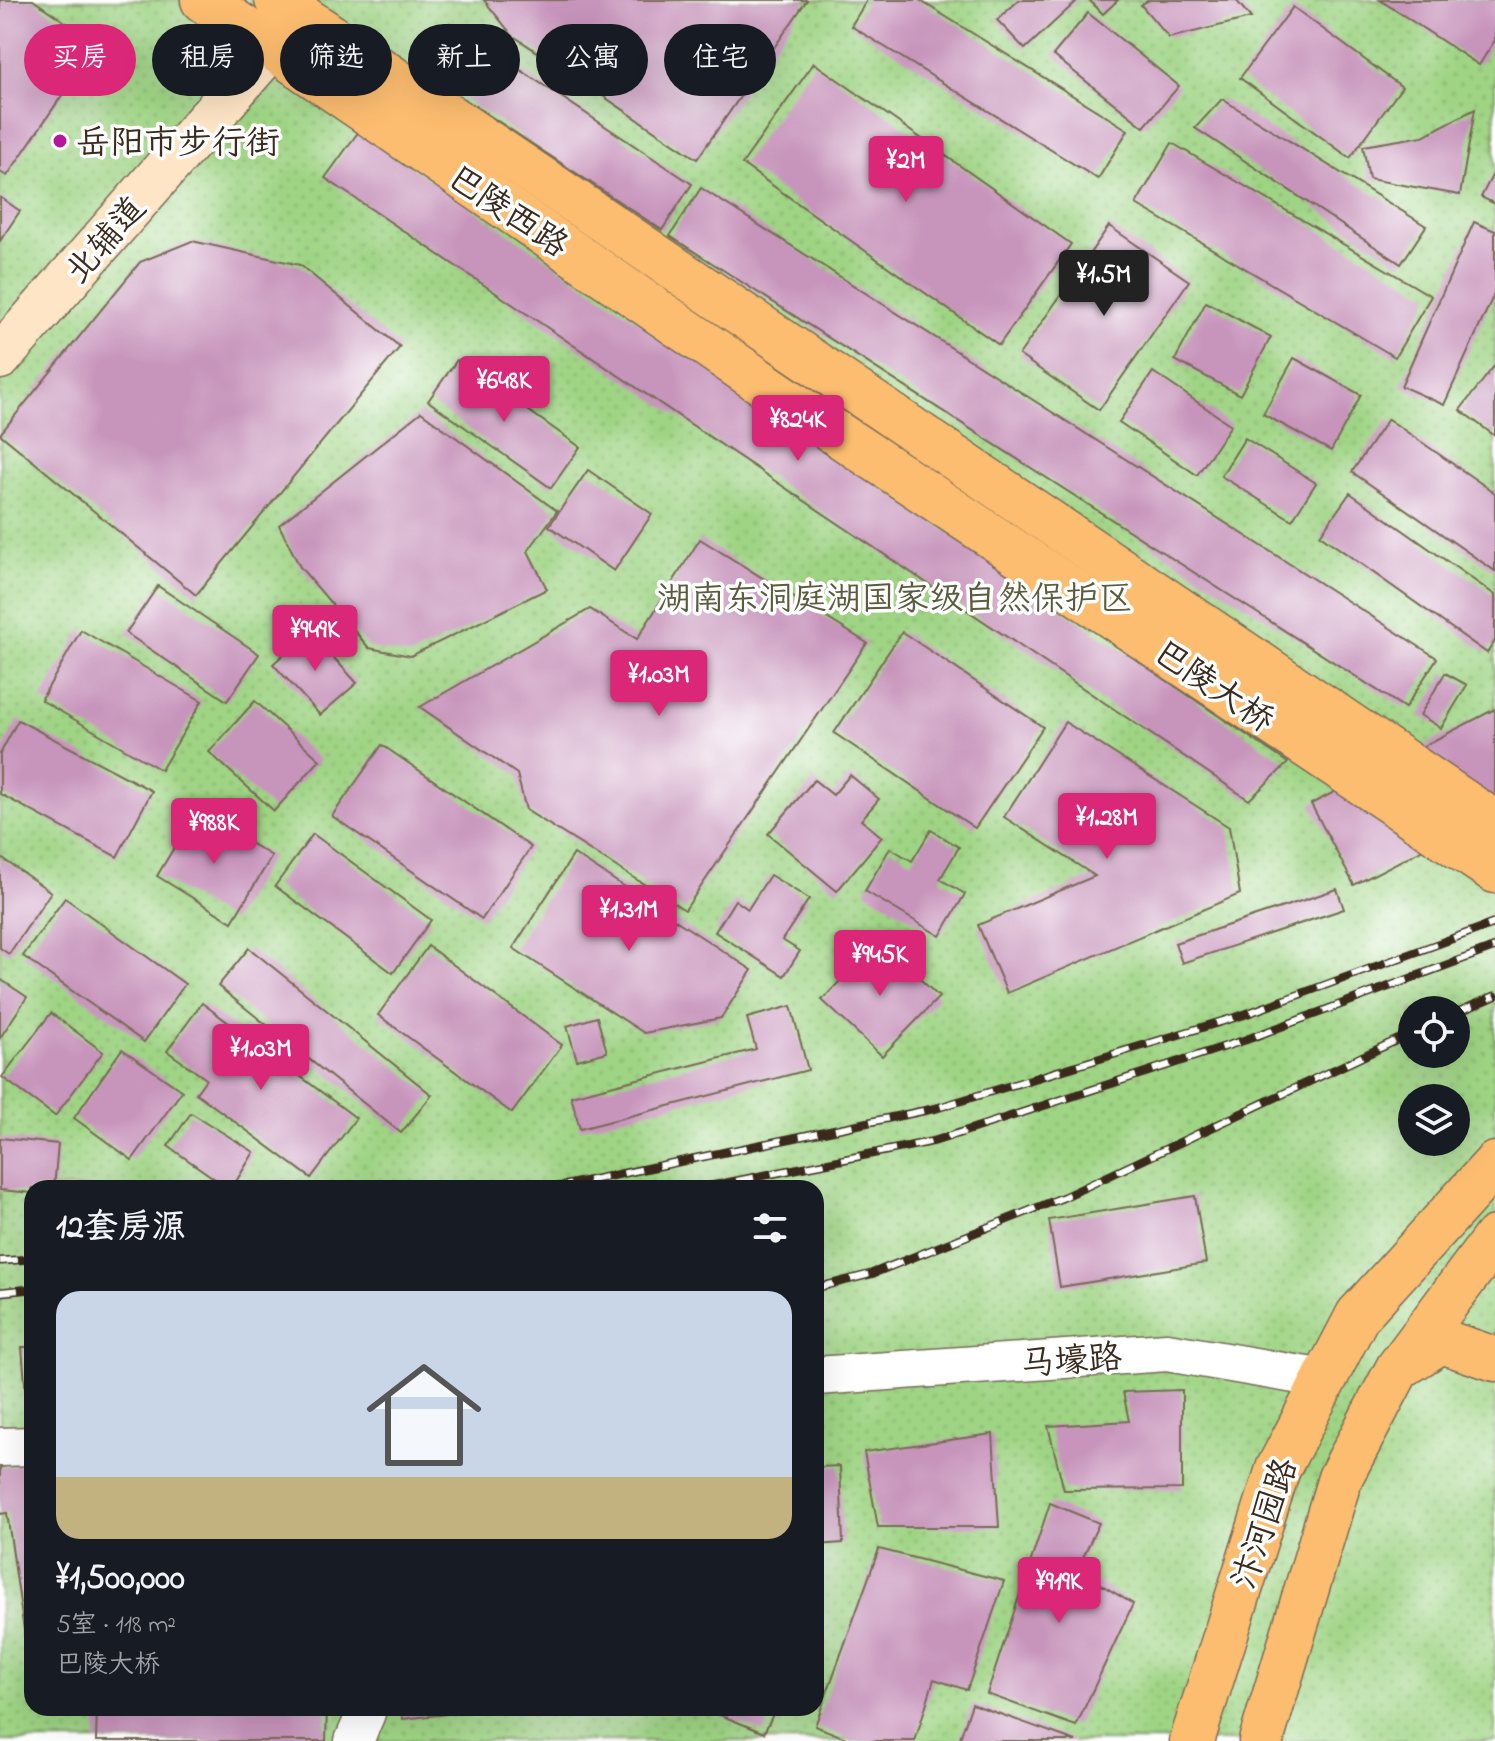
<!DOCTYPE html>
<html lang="zh">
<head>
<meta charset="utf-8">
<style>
	body { margin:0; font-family:"Indie Flower","LXGW WenKai TC",sans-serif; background:#20242c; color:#f1f3f6; height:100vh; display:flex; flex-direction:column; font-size:30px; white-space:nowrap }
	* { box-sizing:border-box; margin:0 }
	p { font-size:26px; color:#9ea1a6 }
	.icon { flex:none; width:44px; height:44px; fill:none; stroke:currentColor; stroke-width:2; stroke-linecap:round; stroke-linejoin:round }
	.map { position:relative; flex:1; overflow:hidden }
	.drawer { position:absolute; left:24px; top:1180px; width:800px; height:536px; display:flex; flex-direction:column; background:#171b24; border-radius:24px; box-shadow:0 8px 32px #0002 }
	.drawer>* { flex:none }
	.banner { position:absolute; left:24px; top:24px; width:800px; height:72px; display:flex; gap:16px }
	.fabs { position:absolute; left:1398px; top:996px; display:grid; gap:16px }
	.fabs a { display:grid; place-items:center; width:72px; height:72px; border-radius:50%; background:#171b24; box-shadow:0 8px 32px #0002; font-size:40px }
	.price { position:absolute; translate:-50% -68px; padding:0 18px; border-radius:8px; background:#db2777; color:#fff; font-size:26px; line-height:52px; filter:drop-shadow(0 2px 4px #0008) }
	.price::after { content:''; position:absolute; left:50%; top:48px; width:24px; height:18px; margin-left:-12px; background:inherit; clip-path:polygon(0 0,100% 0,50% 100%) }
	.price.current { background:#222; color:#fff }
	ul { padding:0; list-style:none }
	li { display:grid; align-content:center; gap:16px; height:424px; padding:0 32px }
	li+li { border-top:2px solid #363941 }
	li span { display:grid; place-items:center; height:248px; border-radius:24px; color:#555 }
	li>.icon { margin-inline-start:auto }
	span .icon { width:144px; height:144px; fill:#fffc; stroke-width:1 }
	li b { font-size:34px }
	h2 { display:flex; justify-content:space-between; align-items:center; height:96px; padding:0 32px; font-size:34px }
	.chip { padding:0 28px; border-radius:36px; background:#171b24; box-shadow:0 8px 32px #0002; font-size:28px; line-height:72px }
	.chip.current { background:#db2777; color:#fff }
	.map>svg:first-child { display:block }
</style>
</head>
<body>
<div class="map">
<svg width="1495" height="1741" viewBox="0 0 1495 1741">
	<defs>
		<pattern id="grass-dots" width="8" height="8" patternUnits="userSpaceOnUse" patternTransform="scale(2)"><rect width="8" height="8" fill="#9fd484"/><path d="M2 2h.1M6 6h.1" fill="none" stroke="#8ab672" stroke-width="1.8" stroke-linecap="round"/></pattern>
	</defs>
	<rect width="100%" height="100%" fill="#fff"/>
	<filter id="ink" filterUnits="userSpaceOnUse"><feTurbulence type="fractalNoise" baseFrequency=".0125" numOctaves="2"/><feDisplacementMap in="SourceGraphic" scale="16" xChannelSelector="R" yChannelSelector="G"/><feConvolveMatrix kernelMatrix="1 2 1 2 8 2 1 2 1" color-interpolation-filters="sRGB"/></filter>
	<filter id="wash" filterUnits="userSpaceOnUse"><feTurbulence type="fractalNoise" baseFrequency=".006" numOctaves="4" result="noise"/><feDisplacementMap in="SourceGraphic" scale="32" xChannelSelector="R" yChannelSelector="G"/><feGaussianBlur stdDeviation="1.8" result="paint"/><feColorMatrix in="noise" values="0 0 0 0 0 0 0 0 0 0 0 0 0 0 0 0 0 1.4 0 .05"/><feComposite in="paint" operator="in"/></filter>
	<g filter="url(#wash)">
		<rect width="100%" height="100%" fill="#e8e2c0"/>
		<!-- grass -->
		<path fill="url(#grass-dots)" stroke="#6d7f51" stroke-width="2" fill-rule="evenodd" d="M0,0h1495v1741h-1495zM1412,1010h44v44h-44zM1412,1098h44v44h-44zM32,1188h784v520h-784z"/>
		<g id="blocks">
			<!-- building -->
			<g fill="#c794bb">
				<path d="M0,0h33l64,44 -90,132 -7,-4z"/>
				<path d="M484,0h323l-110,159 -185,-124z"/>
				<path d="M867,0h52l209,130 -30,49 -247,-153z"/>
				<path d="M1019,0h59l-53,49 -28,-29z"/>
				<path d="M1089,0h29l-15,14z"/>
				<path d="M1149,0h87l15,18 -82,20 -28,-33z"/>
				<path d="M1380,0h115v40l-16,25z"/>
				<path d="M1293,7l109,80 -52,71 -110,-80z"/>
				<path d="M1088,13l91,73 -35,41 -91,-72z"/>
				<path d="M450,23l242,161 -30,46 -243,-161z"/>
				<path d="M814,63l257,181 -72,101 -257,-181z"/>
				<path d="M1222,99l204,127 -25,38 -206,-136z"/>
				<path d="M1475,109l-15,86 -91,-16 -6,-33 60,-10z"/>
				<path d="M359,131l929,632 -39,37 -924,-622z"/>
				<path d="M1172,143l259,153 -36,61 -259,-153z"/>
				<path d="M1495,170v34l-14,-7z"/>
				<path d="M701,188l736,470 -32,50 -735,-472z"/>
				<path d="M0,197l20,14 -20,30z"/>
				<path d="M1474,222l21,9v61l-51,113 -43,-19z"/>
				<path d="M1109,226l80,55 -90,129 -80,-55z"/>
				<path d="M192,241l108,24 100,82 -204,248 -196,-161 140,-172z"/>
				<path d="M1206,302l65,35 -31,58 -65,-35z"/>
				<path d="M1294,358l67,37 -30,56 -68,-37z"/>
				<path d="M457,360l123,87 -29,41 -123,-87z"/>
				<path d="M1495,365v71l-35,-26z"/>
				<path d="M1153,372l78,53 -34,50 -78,-53z"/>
				<path d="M421,412l136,99 -29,40 19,38 -136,67 -42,-8 -69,-81 -21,-42z"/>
				<path d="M1388,419l107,74v78l-143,-99z"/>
				<path d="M1245,438l71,45 -24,37 -71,-44z"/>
				<path d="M588,470l64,44 -38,57 -65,-45z"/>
				<path d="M1350,493l145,102v46l-8,12 -167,-118z"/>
				<path d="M700,539l167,104 -182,267 -159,-100 -9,-36 -97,-67 170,-98 47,30z"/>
				<path d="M158,586l101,68 -32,47 -101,-68z"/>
				<path d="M81,630l121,71 -41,69 -120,-70z"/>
				<path d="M309,631l48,52 -37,32 -47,-51z"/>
				<path d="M902,632l141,95 -68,101 -141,-95z"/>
				<path d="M1445,673l22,12 -26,43 -21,-13z"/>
				<path d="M255,701l65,59 -46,51 -65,-59z"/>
				<path d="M1495,709v103l-141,73 -43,-81z"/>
				<path d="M18,720l134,71 -35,66 -117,-63v-40z"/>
				<path d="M1065,722l164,105 11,67 -233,99 -29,-68 117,-49 -91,-59z"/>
				<path d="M382,745l149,102 -49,72 -150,-103z"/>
				<path d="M850,775l29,24 -18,21 21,17 -45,54 -69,-57 46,-54 19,15z"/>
				<path d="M196,811l76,45 -40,66 -75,-46z"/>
				<path d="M931,830l28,17 -19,32 25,15 -25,42 -75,-45 25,-43 22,13z"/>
				<path d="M313,834l118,86 -38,53 -118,-87z"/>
				<path d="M574,854l178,116 -31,48 -77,15 -131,-85z"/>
				<path d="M0,857l51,35 -42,62 -9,-6z"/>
				<path d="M770,875l39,24 -27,41 18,11 -16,25 -69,-44 20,-32 13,9z"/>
				<path d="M1337,889l7,20 -162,54 -7,-20z"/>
				<path d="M65,898l120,86 -41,58 -121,-86z"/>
				<path d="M879,940l60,57 -57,59 -60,-56z"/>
				<path d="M428,946l134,99 -50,68 -134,-98z"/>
				<path d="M249,948l183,147 -31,38 -183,-147z"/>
				<path d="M0,979l27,18 -27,41z"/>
				<path d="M202,1003l154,115 -45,60 -115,-85 10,-14 -39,-28z"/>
				<path d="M791,1006l17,64 -228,59 -9,-33 185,-47 -9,-31z"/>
				<path d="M51,1013l52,39 -48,64 -53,-39z"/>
				<path d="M597,1017l10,35 -30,8 -10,-34z"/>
				<path d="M122,1049l60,42 -50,69 -58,-42z"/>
				<path d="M191,1113l63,39 -22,36h-4l-60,-42z"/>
				<path d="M0,1138l58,6 -4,44h-22v5l-32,-3z"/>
				<path d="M1195,1196l11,67 -146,24 -11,-67z"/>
				<path d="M22,1347h10v60h-5z"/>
				<path d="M1182,1390v99l-118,1 -16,-64 81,-5 -6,-29z"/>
				<path d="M993,1434l6,93h-121l-14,-75z"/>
				<path d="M32,1462v210h-2l-23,-159 -7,1v-47z"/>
				<path d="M840,1466l3,77 -27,2v-78z"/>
				<path d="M1050,1503l49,20 -22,47 56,34 -57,122 -89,-32z"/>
				<path d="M879,1549l125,32 -37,109 -33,-11 -19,62h-62l-38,-15z"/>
				<path d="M972,1704l104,37h-117z"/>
				<path d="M97,1708h230l-1,33h-230z"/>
				<path d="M401,1708h81v2l-79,9z"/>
				<path d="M703,1708h73l-12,25z"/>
			</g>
		</g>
	</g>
	<g filter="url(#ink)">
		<use href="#blocks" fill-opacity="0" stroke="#786a57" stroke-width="2"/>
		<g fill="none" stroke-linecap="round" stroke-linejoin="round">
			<!-- minor casing -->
			<g stroke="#786a57" stroke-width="41">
				<g id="minor">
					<path d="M816,1376l351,-24 157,27"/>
					<path d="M0,1447l32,-1"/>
					<path d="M354,1741l12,-28 -1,-5"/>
				</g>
			</g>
			<!-- secondary casing -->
			<g stroke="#786a57" stroke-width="47">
				<path id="secondary" d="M0,357l271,-309"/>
			</g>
			<!-- primary casing -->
			<g stroke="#786a57" stroke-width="47">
				<g id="primary">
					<path d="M203,0l612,419 680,452"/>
					<path d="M277,0l1218,823"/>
					<path d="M1400,1367l41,-26 54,18"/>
					<path d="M1192,1741l86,-272 80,-154 137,-151"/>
					<path d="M1261,1741l79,-263 58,-110 97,-130"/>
				</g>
			</g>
			<!-- minor -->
			<use href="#minor" stroke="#fff" stroke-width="38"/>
			<!-- secondary -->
			<use href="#secondary" stroke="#fee5c5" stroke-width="44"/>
			<!-- primary -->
			<use href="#primary" stroke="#fcbd6f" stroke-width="44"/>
			<!-- rail casing -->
			<g stroke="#3b2a1e" stroke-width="9">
				<g id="rail">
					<path d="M1456,1013l39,-17"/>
					<path d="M553,1188l384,-80 306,-93 252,-92"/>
					<path d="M701,1188l234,-47 310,-101 250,-93"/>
					<path d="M0,1261l32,-2"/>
					<path d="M816,1288l55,-14 193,-77 348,-164"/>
					<path d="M0,1292l32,-3"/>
				</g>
			</g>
			<!-- rail -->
			<use href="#rail" stroke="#fff" stroke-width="6" stroke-dasharray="18" stroke-linecap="butt"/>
		</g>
	</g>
	<!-- markers -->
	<circle fill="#b5179e" stroke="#fff" stroke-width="3" cx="60" cy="141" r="8"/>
	<g text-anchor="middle" stroke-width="7" stroke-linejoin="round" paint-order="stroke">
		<!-- poi labels -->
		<g font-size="34" fill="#3b2a1e" stroke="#fff" text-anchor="start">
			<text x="76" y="153">岳阳市步行街</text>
		</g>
		<!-- street labels -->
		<g font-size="34" fill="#3b2a1e" stroke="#fff">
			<text transform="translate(509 210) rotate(34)" y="12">巴陵西路</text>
			<text transform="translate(104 239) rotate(-49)" y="12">北辅道</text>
			<text transform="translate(1215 685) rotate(34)" y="12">巴陵大桥</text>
			<text transform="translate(1071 1359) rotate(-4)" y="12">马壕路</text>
			<text transform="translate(1263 1523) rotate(-71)" y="12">汴河园路</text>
		</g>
		<!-- park labels -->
		<g font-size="34" fill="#595d3d" stroke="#fff">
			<text x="895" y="609">湖南东洞庭湖国家级自然保护区</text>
		</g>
	</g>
</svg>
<div class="fabs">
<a><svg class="icon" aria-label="locate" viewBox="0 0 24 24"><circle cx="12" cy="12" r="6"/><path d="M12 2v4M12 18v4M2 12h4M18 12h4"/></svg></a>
<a><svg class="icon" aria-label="layers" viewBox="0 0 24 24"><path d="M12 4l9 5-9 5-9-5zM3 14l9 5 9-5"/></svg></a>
</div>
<b class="price" style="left:906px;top:204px">¥2M</b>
<b class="price current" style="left:1104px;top:318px">¥1.5M</b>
<b class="price" style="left:504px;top:424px">¥648K</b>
<b class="price" style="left:798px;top:463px">¥824K</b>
<b class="price" style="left:315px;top:673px">¥949K</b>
<b class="price" style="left:659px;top:718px">¥1.03M</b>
<b class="price" style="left:1107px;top:861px">¥1.28M</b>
<b class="price" style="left:214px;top:866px">¥988K</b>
<b class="price" style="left:629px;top:953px">¥1.31M</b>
<b class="price" style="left:880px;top:998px">¥945K</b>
<b class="price" style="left:261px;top:1092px">¥1.03M</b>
<b class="price" style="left:1059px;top:1625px">¥919K</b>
<div class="banner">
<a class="chip current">买房</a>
<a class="chip">租房</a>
<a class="chip">筛选</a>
<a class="chip">新上</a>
<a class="chip">公寓</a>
<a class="chip">住宅</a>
</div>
<section class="drawer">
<h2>12套房源<svg class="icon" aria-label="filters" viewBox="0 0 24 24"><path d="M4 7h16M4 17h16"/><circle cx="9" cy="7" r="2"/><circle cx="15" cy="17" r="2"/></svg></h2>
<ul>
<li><span style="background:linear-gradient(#c9d6e8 75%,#c2b280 0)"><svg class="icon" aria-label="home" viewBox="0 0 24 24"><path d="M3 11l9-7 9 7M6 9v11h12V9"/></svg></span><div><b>¥1,500,000</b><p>5室 · 118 m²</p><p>巴陵大桥</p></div></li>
</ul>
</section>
</div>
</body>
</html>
